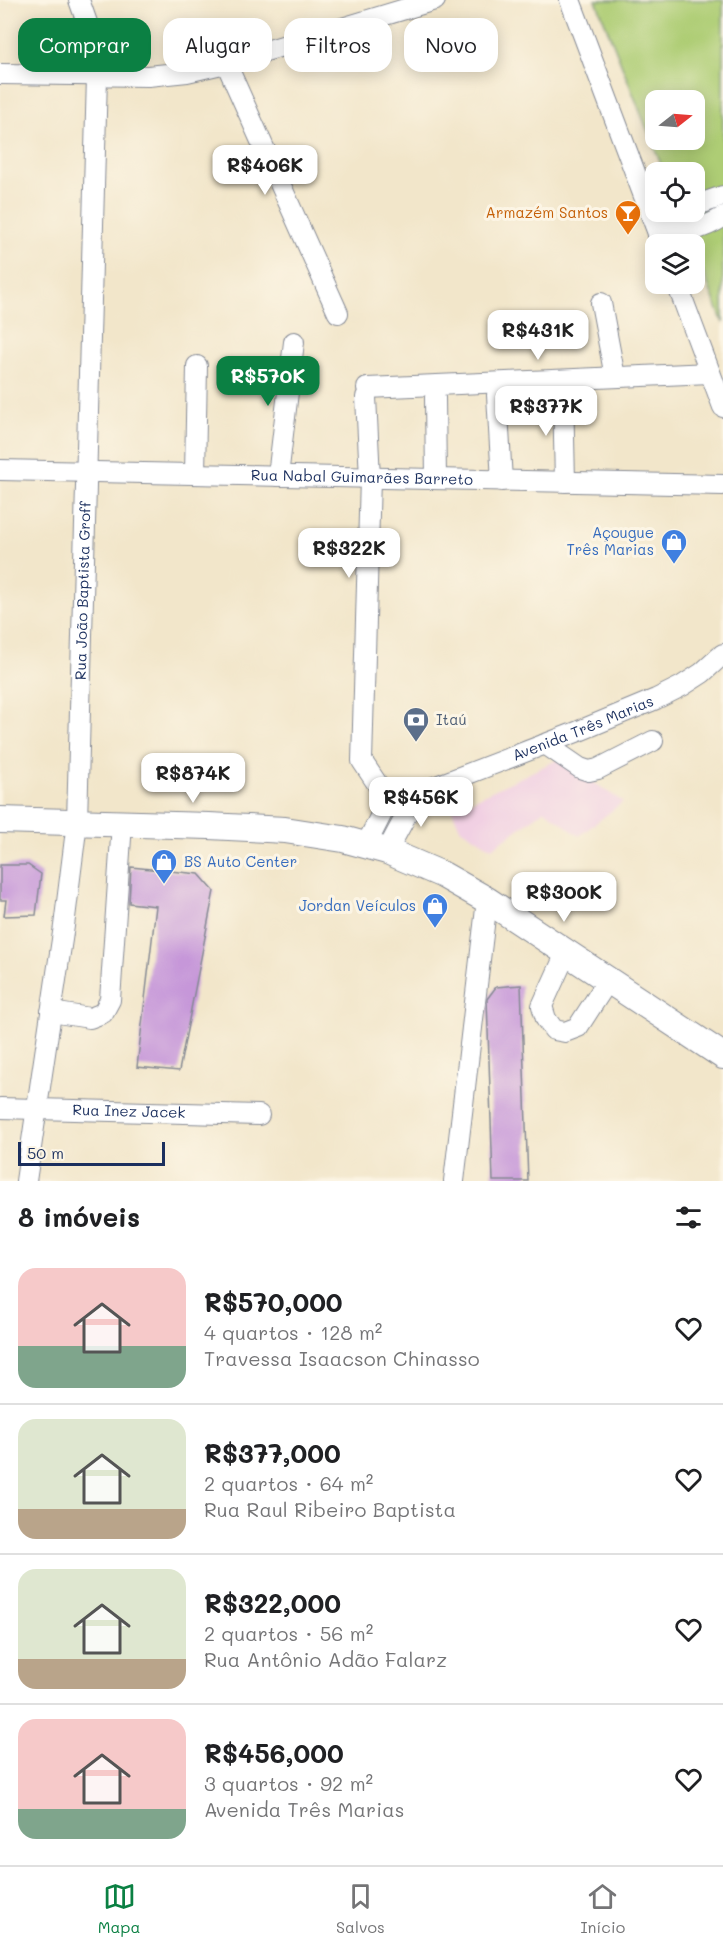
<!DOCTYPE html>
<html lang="pt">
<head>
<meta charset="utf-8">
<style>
	body { margin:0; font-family:Mali,sans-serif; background:#f2f2f2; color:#202124; height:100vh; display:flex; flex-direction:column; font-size:22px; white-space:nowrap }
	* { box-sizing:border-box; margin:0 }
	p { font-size:20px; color:#757577 }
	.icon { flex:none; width:33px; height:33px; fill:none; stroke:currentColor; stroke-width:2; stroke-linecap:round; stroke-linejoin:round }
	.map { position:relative; height:1181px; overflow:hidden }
	.details { display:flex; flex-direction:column; background:#fff; flex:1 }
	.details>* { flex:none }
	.top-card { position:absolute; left:18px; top:18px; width:687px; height:54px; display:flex; gap:12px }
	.needle { width:39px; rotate:73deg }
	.controls { position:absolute; left:645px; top:90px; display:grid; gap:12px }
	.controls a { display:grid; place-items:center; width:60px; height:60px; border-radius:12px; background:#fff; box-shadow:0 3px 15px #0003; font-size:30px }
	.scale { position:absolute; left:18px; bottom:15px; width:147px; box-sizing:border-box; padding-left:6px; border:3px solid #1b2f5e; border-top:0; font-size:16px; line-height:21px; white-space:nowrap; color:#1b2f5e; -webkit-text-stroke:4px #fcf5e5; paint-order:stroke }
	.price { position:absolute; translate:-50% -51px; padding:0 14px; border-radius:12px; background:#fff; color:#222; font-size:20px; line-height:39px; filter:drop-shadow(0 2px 3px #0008) }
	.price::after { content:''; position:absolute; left:50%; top:36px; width:18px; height:14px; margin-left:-9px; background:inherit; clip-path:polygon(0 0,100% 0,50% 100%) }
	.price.active { background:#0b8043; color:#fff }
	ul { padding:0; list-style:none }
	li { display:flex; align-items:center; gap:18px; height:150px; padding:0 18px }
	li+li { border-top:2px solid #e0e0e0 }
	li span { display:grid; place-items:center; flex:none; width:168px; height:120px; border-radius:18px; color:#555 }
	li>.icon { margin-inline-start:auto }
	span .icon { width:72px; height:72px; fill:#fffc; stroke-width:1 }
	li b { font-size:26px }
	h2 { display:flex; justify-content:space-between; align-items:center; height:72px; padding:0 18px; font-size:26px }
	.pill { padding:0 21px; border-radius:18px; background:#fff; box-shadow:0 3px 15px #0003; font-size:21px; line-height:54px }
	.pill.active { background:#0b8043; color:#fff }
	.dock { display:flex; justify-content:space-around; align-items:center; height:84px; border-top:2px solid #e0e0e0; background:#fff; font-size:16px; color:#757577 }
	.dock a { display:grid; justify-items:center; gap:3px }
	.dock .active { color:#0b8043 }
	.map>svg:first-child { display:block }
</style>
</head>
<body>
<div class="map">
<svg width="723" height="1181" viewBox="0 0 723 1181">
	<rect width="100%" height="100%" fill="#fcf5e5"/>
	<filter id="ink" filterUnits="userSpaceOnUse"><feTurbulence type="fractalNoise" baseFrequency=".0167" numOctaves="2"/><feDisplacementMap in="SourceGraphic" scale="12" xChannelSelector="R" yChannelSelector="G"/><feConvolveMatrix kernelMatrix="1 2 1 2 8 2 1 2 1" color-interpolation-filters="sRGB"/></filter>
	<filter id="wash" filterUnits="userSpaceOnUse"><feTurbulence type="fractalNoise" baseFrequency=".008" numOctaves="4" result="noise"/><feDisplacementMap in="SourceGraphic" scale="24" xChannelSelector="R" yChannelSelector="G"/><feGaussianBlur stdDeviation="1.35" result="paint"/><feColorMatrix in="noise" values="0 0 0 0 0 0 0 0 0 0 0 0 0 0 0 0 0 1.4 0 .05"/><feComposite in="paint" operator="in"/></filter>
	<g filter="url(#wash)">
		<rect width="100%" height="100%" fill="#f2e6ca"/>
		<!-- built -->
		<path fill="#f1d0e3" d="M559,759l64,43 -44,34 -34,-26 -53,38 -32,-20 -8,-18z"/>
		<!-- green -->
		<path fill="#aecd74" stroke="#647e69" stroke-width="1.5" fill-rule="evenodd" d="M596,0h127v323l-28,-72 -1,-7h-2l-13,-32h15v-40h-30zM656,100h38v40h-38z"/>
		<g id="blocks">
			<!-- building -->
			<g fill="#c697d9">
				<path d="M0,865h28l13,9 -5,41 -32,1 2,-16h-6z"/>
				<path d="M131,867l68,7 15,17 -35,180 -42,-4 19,-161 -27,-3z"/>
				<path d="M521,985l7,196h-35l-6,-182 9,-12z"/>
			</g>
		</g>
	</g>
	<g filter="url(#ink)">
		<use href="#blocks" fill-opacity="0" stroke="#868a94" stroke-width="1.5"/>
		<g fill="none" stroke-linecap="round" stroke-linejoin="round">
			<!-- minor casing -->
			<g stroke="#868a94" stroke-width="22">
				<g id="minor">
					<path d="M570,0l92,244"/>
					<path d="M226,63l112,250"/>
					<path d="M0,74l148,2 39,-4 39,-9 209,-63"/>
					<path d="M694,206l29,-10"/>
					<path d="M658,235c25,-1 44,-5 65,-18"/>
					<path d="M658,235l18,-18 9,-5"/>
					<path d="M677,284l46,123"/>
					<path d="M601,303l14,74"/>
					<path d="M367,388l343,-15"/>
					<path d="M563,392l2,90"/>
					<path d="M497,395l5,86"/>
					<path d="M366,397l4,81 -8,283 16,24 17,17"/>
					<path d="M435,397l1,82"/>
					<path id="s1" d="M0,470l723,15"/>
					<path d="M195,474l2,-108"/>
					<path d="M278,476l16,-134"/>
					<path d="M545,744l35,24 9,3 9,-2 55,-28"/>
					<path id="s2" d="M366,845l17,-34 12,-9 184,-71 77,-32 26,-13 20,-13 21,-19"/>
					<path d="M387,851l21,-39 20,-19"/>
					<path d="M567,951l-25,55 4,13 8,11 11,2 13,-5 31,-48"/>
					<path d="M51,1012l39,6 13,-5 7,-13 12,-177"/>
					<path id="s3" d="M0,1108l259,7"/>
					<path id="s4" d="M26,1181l38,-255 13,-104 20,-746 -6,-42 -12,-34"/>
					<path d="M454,1181l33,-281"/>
				</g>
			</g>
			<!-- major casing -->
			<g stroke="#868a94" stroke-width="28">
				<path id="major" d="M0,820l209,6 76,4 58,9 44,12 56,24 44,25 236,156"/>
			</g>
			<!-- minor -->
			<use href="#minor" stroke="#fff" stroke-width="20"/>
			<!-- major -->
			<use href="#major" stroke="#fff" stroke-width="26"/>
		</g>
	</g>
	<!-- icons -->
	<defs>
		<g id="bar-pin" transform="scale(1.35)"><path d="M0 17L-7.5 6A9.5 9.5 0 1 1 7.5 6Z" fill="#e8710a" stroke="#fcf5e5"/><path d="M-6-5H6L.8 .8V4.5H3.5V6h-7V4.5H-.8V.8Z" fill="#fff"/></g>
		<g id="shop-pin" transform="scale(1.35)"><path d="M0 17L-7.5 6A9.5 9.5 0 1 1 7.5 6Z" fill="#3f7fe0" stroke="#fcf5e5"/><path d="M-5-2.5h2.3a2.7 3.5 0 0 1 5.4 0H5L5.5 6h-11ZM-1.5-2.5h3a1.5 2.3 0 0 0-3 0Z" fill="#fff"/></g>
		<g id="bank-pin" transform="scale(1.35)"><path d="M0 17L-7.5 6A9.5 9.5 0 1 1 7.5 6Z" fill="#5c6f8a" stroke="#fcf5e5"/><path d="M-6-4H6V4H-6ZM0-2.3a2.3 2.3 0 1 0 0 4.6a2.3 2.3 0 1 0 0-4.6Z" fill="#fff"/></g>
	</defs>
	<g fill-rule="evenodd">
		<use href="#bar-pin" x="628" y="213"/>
		<use href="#shop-pin" x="674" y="542"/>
		<use href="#bank-pin" x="416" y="720"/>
		<use href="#shop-pin" x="164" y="862"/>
		<use href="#shop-pin" x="435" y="906"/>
	</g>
	<g text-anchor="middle" stroke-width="6" stroke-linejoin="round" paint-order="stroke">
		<!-- food labels -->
		<g font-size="15" fill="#c56008" stroke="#fcf5e5" text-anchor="end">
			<text x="608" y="218">Armazém Santos</text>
		</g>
		<!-- street labels -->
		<g font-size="15" fill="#1b2f5e" stroke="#fcf5e5">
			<text dy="5" stroke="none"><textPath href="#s1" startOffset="362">Rua Nabal Guimarães Barreto</textPath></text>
			<text dy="5" stroke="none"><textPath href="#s4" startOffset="594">Rua João Baptista Groff</textPath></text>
			<text dy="5" stroke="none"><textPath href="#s2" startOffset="255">Avenida Três Marias</textPath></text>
			<text dy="5" stroke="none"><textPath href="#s3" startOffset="129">Rua Inez Jacek</textPath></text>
		</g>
		<!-- shop labels -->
		<g font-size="15" fill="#366cbe" stroke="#fcf5e5" text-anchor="end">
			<text x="654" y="538">Açougue<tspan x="654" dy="17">Três Marias</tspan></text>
			<text x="184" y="867" text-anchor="start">BS Auto Center</text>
			<text x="416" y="911">Jordan Veículos</text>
		</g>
		<!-- service labels -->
		<g font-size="15" fill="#4e5e75" stroke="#fcf5e5" text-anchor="start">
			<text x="436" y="725">Itaú</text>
		</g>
	</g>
</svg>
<div class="controls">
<a><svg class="needle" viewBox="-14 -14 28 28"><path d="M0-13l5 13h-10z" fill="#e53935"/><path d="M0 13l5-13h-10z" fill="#757577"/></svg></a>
<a><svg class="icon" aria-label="locate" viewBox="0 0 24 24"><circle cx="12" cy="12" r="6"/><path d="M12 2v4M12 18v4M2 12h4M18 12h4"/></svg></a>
<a><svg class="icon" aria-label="layers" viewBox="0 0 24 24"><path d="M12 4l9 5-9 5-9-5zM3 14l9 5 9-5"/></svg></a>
</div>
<div class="scale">50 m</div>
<b class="price" style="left:265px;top:196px">R$406K</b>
<b class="price" style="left:538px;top:361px">R$431K</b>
<b class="price active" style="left:268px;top:407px">R$570K</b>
<b class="price" style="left:546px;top:437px">R$377K</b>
<b class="price" style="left:349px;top:579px">R$322K</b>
<b class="price" style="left:193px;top:804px">R$874K</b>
<b class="price" style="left:421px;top:828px">R$456K</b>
<b class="price" style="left:564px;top:923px">R$300K</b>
<div class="top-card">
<a class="pill active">Comprar</a>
<a class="pill">Alugar</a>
<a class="pill">Filtros</a>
<a class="pill">Novo</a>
</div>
</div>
<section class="details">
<h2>8 imóveis<svg class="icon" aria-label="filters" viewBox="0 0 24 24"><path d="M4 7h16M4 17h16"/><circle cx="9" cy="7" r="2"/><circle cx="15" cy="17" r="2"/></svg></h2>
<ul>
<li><span style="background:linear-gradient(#f6c9c9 65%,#7fa58c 0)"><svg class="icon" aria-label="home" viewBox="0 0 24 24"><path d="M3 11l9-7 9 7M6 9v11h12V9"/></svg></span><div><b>R$570,000</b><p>4 quartos · 128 m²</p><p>Travessa Isaacson Chinasso</p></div><svg class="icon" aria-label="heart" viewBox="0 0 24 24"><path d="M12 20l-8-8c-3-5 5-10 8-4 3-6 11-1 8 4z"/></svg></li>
<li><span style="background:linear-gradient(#dfe7d0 75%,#b9a48a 0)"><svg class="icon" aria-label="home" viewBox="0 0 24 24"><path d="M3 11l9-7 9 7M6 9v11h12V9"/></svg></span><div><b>R$377,000</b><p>2 quartos · 64 m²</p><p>Rua Raul Ribeiro Baptista</p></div><svg class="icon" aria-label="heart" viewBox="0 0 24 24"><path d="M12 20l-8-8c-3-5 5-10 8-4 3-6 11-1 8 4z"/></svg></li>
<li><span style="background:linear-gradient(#dfe7d0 75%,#b9a48a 0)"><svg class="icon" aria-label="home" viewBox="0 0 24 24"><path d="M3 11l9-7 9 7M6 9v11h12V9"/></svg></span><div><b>R$322,000</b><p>2 quartos · 56 m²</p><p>Rua Antônio Adão Falarz</p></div><svg class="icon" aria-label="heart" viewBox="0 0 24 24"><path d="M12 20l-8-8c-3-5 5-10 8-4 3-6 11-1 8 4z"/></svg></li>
<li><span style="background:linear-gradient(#f6c9c9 75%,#7fa58c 0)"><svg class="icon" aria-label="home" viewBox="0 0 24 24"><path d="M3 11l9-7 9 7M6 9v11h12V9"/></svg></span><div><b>R$456,000</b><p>3 quartos · 92 m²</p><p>Avenida Três Marias</p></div><svg class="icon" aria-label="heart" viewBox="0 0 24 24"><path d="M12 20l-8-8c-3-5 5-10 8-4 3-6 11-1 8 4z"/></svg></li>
</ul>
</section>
<nav class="dock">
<a class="active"><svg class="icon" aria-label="map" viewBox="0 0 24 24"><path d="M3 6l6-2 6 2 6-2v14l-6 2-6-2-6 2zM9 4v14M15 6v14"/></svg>Mapa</a>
<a><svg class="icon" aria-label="saved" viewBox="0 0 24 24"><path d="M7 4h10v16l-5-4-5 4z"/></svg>Salvos</a>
<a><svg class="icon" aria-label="home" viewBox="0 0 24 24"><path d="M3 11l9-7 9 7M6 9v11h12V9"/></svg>Início</a>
</nav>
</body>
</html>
